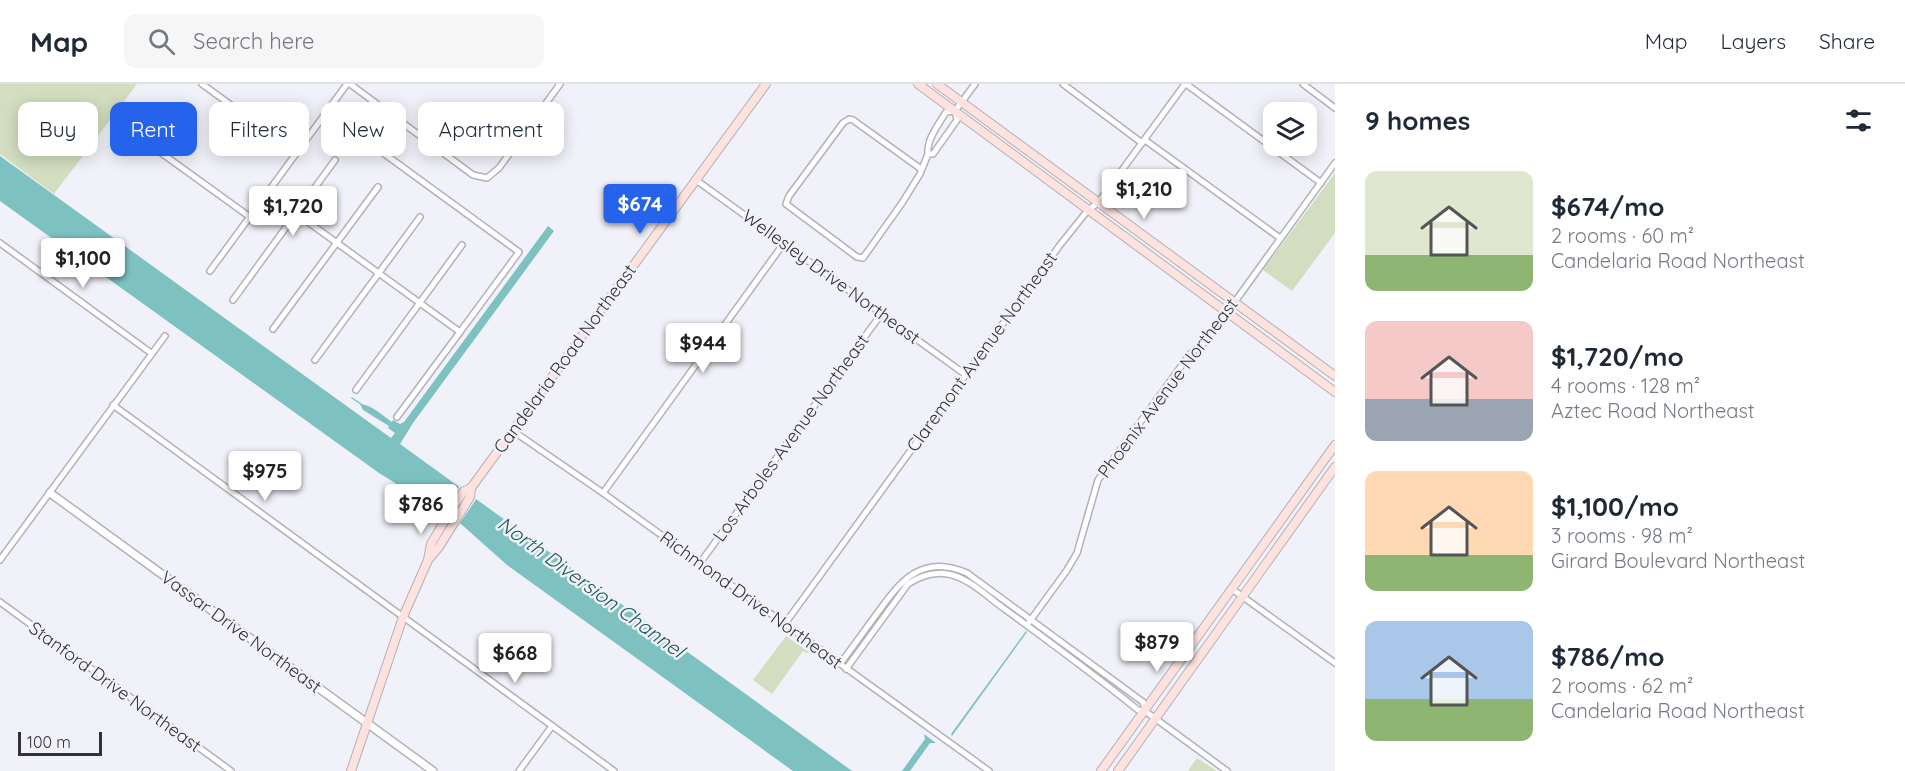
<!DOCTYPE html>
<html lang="en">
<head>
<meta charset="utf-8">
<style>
	body { margin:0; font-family:Quicksand,sans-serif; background:#f6f6f7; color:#1f2937; height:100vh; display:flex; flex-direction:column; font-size:22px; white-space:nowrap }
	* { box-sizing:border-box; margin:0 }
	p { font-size:20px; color:#747a83 }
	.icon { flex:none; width:33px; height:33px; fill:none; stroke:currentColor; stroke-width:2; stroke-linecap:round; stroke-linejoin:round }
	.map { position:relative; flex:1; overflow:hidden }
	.sheet { display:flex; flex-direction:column; background:#fff; width:570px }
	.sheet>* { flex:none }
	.top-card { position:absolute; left:18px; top:18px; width:570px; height:54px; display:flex; gap:12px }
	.buttons { position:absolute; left:1263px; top:18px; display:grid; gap:12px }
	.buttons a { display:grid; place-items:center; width:54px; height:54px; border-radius:12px; background:#fff; box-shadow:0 3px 15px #0003; font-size:30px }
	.scale { position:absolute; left:18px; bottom:15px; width:84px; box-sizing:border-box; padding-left:6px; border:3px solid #333336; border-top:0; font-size:16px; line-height:21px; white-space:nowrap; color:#333336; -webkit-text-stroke:4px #f1f1f9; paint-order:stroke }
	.price { position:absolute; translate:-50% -51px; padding:0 14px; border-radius:6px; background:#fff; color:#222; font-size:20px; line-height:39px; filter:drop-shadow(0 2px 3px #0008) }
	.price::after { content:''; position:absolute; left:50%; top:36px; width:18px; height:14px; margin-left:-9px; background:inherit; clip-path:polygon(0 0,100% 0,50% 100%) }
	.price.current { background:#2563eb; color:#fff }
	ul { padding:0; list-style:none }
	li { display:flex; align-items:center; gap:18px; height:150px; padding:0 30px }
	li span { display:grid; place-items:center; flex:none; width:168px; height:120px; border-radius:12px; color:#555 }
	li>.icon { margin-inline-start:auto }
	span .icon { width:72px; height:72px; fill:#fffc; stroke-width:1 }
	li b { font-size:26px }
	h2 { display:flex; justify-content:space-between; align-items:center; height:72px; padding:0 30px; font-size:26px }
	.chip { padding:0 21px; border-radius:12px; background:#fff; box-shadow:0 3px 15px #0003; font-size:21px; line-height:54px }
	.chip.current { background:#2563eb; color:#fff }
	header { display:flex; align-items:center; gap:36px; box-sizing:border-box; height:84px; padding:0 30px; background:#fff; border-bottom:2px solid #e0e1e3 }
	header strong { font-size:28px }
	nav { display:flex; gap:33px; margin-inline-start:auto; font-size:21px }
	.search { width:420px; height:54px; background:#f6f6f7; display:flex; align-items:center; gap:15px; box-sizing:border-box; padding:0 21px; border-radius:12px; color:#747a83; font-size:22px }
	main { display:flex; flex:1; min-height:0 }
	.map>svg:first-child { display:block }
</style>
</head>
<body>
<header>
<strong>Map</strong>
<div class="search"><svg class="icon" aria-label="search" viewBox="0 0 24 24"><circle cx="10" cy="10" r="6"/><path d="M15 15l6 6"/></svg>Search here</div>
<nav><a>Map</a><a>Layers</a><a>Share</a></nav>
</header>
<main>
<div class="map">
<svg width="1335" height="687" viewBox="0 0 1335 687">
	<rect width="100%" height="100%" fill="#f1f1f9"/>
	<!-- green -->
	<g fill="#d3dec0">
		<path d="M0,0h137l-83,110 -54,-40z"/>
		<path d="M1335,89v60l-43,58 -29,-21z"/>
		<path d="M786,552l23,16 -2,1 -4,-2 -31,43 -19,-14z"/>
		<path d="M1197,674l20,13h-29z"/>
	</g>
	<!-- water -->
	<g fill="#7dc1c1">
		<path d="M0,72l391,282 4,-5 -7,-5 1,-2 -26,-16 -3,-6c12,1 22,11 32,18l1,-2 7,4 4,-2 144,-196 6,5 -141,192 -13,21 452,327h-59l-286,-206 -46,-41 -82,-51 -379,-272z"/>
		<path d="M1026,547l1,1 -75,104 -1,-2z"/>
		<path d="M924,650l12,9h-6l-20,28h-8l23,-32z"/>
	</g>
	<!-- pier -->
	<path fill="#f1f1f9" d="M460,401l17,13 -19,28 -17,-12z"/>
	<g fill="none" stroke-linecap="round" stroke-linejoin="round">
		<!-- stream -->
		<path stroke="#7dc1c1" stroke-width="1.5" d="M352,314l9,6"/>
		<!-- minor casing -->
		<g stroke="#b1b1b9" stroke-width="8">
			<g id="minor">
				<path d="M202,0l95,69"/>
				<path d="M350,0l123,91 14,3 12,-10 61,-84"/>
				<path d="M1063,0l79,59"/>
				<path d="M1186,0l135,99"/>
				<path d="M1303,0l32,24"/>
				<path d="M955,27l2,9 -24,34h-5c-2,-14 11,-30 18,-42z"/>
				<path d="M955,27l20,-27"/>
				<path d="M135,50l115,83"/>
				<path d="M1145,56l135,98"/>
				<path d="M438,65l30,-41"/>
				<path d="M921,85l-68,-49 -4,-1 -6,4 -54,73 -3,8 71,53 6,1 39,-55 18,-29 8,-20"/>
				<path d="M696,96l270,195"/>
				<path d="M268,109l192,139 59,-80 -192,-140"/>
				<path d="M0,159l151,110"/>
				<path d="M210,187l137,-187"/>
				<path d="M233,216l102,-140"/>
				<path d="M273,245l105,-142"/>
				<path d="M315,276l105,-143"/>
				<path d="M356,306l106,-145"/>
				<path d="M113,321l501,366"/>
				<path d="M397,333l63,-85"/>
				<path d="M513,347l90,62 386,278"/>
				<path d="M603,409l181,-250"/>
				<path d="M0,476l165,-224"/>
				<path d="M700,479l182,-250"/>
				<path d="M1232,505l103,74"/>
				<path d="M0,518l231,169"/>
				<path d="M784,541l276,-380 28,-35 10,-7 87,-119"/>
				<path d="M1027,541l40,-55 10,-17 21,-73 92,-126 16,-13 15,-20 114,-158"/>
				<path d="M840,580c12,-16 24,-33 36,-49 24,-34 46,-62 91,-42l176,129 2,7"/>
				<path d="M846,585l62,-85c14,-9 28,-14 44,-9 19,5 37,23 54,35 45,33 89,65 132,100l7,1 82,60"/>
				<path d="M519,687l33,-45"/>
			</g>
		</g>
		<!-- tertiary casing -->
		<g stroke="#b1b1b9" stroke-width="10">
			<path id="tertiary" d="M50,409l383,278"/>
		</g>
		<!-- secondary casing -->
		<g stroke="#b1b1b9" stroke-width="10">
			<g id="secondary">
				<path d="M918,0l417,308"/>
				<path d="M937,0l398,292"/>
				<path d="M428,476l11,-13 31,-50 1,-9 295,-404"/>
				<path d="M351,687l52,-154 25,-57 3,-16 21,-36 12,-17 7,-3"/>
				<path d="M1101,687l234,-326"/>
				<path d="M1118,687l217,-304"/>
			</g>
		</g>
		<!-- minor -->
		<use href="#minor" stroke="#fff" stroke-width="5"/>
		<!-- tertiary -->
		<use href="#tertiary" stroke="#fff" stroke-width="7"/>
		<!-- secondary -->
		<use href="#secondary" stroke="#fde2dd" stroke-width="8"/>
	</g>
	<g text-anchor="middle" stroke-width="5" stroke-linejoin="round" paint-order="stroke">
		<!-- street labels -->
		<g font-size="18" fill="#333336" stroke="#f1f1f9">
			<text transform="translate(831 193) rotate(36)" y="6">Wellesley Drive Northeast</text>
			<text transform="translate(982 268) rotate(-54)" y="6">Claremont Avenue Northeast</text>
			<text transform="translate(565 275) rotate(-54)" y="6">Candelaria Road Northeast</text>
			<text transform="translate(1168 304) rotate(-53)" y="6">Phoenix Avenue Northeast</text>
			<text transform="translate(791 354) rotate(-54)" y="6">Los Arboles Avenue Northeast</text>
			<text transform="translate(751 516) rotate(36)" y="6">Richmond Drive Northeast</text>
			<text transform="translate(241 548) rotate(36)" y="6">Vassar Drive Northeast</text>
			<text transform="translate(115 603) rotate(36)" y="6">Stanford Drive Northeast</text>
		</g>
		<!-- water labels -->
		<g font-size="20" font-style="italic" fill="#1f595a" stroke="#f1f1f9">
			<text transform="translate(591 503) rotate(36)" y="7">North Diversion Channel</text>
		</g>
	</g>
</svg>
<div class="buttons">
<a><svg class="icon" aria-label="layers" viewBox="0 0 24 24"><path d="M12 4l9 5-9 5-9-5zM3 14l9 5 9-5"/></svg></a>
</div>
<div class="scale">100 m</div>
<b class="price" style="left:1144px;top:136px">$1,210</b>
<b class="price current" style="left:640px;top:151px">$674</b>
<b class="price" style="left:293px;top:153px">$1,720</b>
<b class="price" style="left:83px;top:205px">$1,100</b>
<b class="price" style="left:703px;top:290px">$944</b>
<b class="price" style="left:265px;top:418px">$975</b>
<b class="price" style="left:421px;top:451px">$786</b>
<b class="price" style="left:1157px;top:589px">$879</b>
<b class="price" style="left:515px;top:600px">$668</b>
<div class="top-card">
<a class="chip">Buy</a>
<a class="chip current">Rent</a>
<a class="chip">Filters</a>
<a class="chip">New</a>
<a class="chip">Apartment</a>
</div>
</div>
<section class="sheet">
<h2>9 homes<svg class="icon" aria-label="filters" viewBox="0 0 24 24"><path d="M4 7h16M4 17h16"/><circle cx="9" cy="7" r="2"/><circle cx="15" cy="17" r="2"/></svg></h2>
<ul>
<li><span style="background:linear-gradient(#dfe7d0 70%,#8fb573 0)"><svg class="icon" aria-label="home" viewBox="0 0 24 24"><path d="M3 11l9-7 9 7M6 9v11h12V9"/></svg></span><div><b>$674/mo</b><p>2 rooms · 60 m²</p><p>Candelaria Road Northeast</p></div></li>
<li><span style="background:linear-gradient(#f6c9c9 65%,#9aa5b1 0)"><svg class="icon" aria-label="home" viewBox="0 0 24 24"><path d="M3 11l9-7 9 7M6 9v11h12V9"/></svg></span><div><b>$1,720/mo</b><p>4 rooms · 128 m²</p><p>Aztec Road Northeast</p></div></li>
<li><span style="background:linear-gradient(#ffd9b3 70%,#8fb573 0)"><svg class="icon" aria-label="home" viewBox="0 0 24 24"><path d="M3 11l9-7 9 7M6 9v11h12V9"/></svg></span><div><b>$1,100/mo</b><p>3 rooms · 98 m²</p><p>Girard Boulevard Northeast</p></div></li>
<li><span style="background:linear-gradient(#a9c7e8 65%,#8fb573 0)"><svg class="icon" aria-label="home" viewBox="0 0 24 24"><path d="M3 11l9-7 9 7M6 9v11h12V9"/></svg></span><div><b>$786/mo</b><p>2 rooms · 62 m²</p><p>Candelaria Road Northeast</p></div></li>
</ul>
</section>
</main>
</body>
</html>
